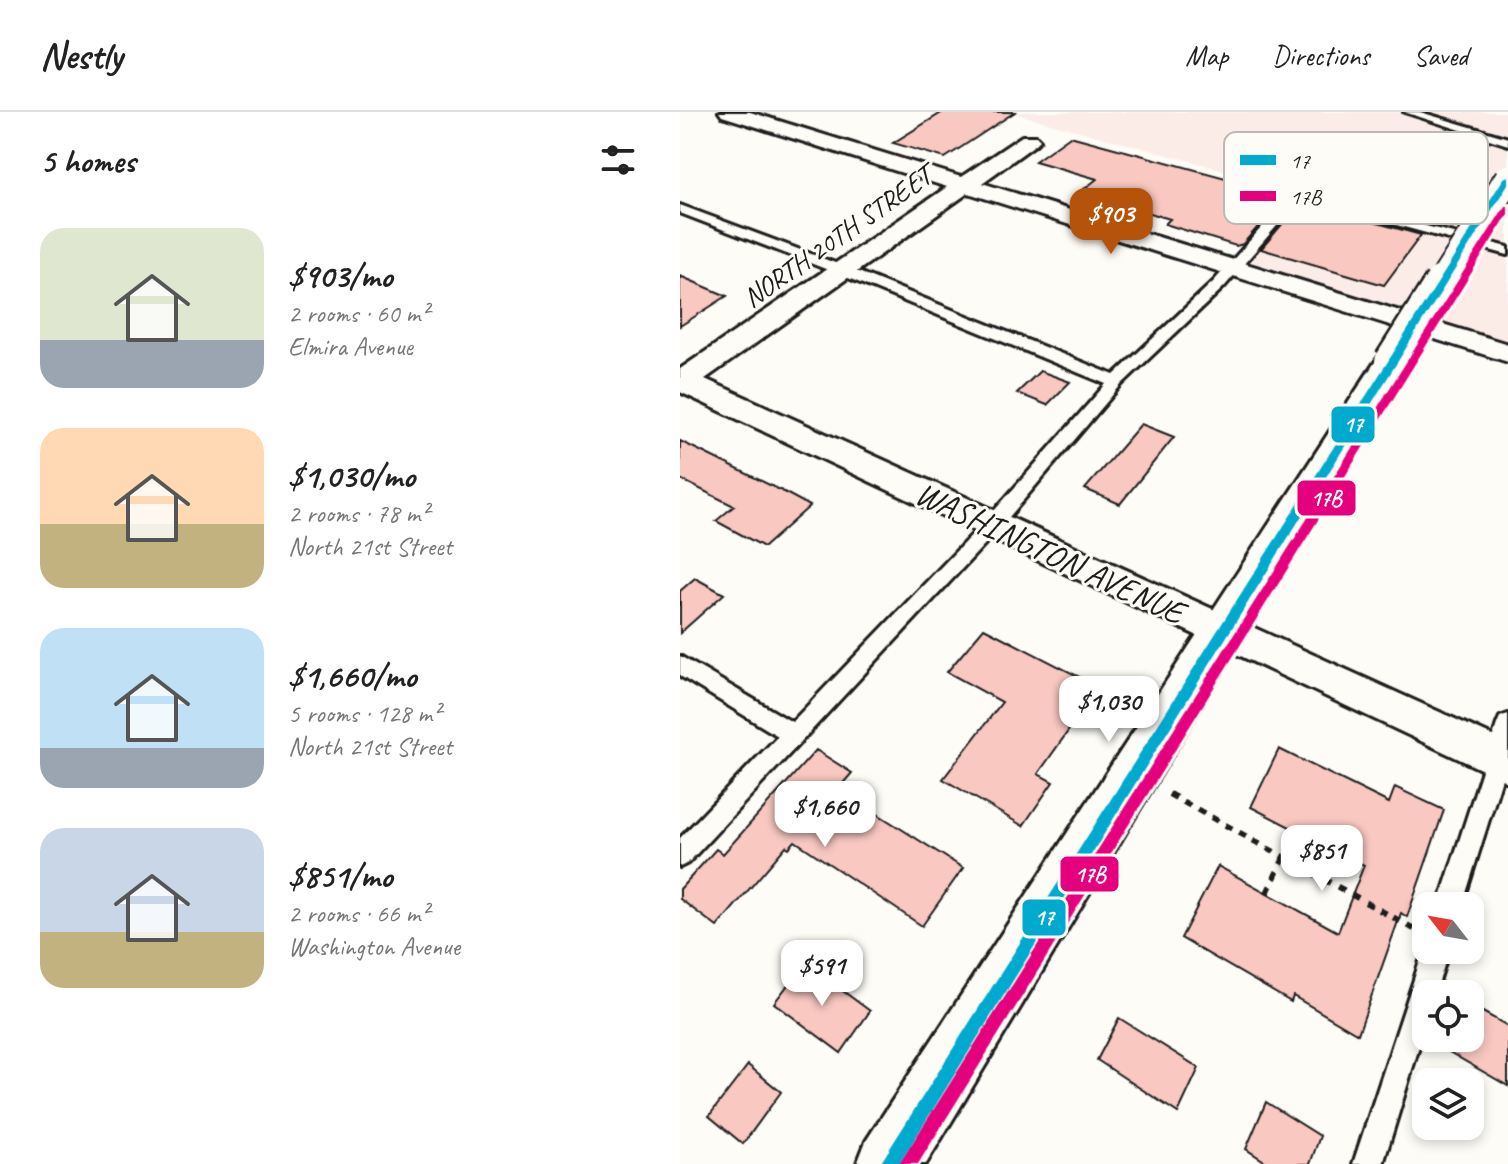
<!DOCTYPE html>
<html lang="en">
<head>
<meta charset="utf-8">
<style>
	body { margin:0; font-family:Caveat,sans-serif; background:#f2f2f2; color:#222; height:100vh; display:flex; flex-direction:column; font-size:30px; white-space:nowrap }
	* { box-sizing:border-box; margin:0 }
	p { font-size:26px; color:#767676 }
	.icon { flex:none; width:44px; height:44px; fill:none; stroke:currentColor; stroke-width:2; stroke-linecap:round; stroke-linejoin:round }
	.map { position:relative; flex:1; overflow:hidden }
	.sheet { display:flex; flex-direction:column; background:#fff; width:680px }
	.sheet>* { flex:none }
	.needle { width:52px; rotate:301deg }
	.buttons { position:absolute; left:732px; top:780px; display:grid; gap:16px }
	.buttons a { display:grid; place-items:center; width:72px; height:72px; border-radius:16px; background:#fff; box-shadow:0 4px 12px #0003; font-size:40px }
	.price { position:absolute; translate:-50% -68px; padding:0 18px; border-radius:16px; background:#fff; color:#222; font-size:26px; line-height:52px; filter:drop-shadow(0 2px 4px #0008) }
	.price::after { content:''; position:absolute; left:50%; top:48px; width:24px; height:18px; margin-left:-12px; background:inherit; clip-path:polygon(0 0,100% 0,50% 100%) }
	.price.selected { background:#b45309; color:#fff }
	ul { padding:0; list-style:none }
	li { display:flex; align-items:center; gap:24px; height:200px; padding:0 40px }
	li span { display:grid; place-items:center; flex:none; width:224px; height:160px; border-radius:24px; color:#555 }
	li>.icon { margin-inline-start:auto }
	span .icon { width:96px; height:96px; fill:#fffc; stroke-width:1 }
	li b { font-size:34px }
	h2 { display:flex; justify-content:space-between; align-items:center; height:96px; padding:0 40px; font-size:34px }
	header { display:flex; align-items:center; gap:48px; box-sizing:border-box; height:112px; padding:0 40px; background:#fff; border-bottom:2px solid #e0e0e0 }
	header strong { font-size:38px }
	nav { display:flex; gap:44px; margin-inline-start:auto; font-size:28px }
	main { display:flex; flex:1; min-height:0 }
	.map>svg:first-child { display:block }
</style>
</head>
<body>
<header>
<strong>Nestly</strong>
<nav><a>Map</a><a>Directions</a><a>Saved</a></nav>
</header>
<main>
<section class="sheet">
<h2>5 homes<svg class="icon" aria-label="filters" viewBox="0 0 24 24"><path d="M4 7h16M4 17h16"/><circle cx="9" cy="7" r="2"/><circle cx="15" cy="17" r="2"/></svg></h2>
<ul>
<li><span style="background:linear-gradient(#dfe7d0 70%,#9aa5b1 0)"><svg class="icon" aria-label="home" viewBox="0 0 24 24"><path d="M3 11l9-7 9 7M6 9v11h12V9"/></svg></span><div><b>$903/mo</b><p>2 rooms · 60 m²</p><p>Elmira Avenue</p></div></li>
<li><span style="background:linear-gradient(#ffd9b3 60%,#c2b280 0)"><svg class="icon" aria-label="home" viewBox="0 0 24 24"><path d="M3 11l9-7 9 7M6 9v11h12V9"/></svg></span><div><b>$1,030/mo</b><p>2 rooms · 78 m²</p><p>North 21st Street</p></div></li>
<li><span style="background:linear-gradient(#bfe0f5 75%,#9aa5b1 0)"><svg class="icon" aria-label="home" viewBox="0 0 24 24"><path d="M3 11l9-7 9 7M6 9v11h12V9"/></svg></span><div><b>$1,660/mo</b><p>5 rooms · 128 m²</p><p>North 21st Street</p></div></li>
<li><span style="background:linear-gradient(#c9d6e8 65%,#c2b280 0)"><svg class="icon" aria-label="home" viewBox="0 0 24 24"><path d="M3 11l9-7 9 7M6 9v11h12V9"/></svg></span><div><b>$851/mo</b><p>2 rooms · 66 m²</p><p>Washington Avenue</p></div></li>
</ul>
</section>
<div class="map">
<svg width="828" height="1052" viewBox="0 0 828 1052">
	<rect width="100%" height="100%" fill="#fdfcf7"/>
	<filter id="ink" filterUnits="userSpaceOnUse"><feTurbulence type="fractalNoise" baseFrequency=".0125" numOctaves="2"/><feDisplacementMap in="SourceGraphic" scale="16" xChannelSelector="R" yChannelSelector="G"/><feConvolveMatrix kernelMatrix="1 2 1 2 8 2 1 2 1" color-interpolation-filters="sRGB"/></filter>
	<g filter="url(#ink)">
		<!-- built -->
		<path fill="#fcece7" d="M329,0h499v241l-276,-85 69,-77z"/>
		<!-- building -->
		<g fill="#f8c8c1" stroke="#1c1c1c" stroke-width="2">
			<path d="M263,0h72l-70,46 -52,-15z"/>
			<path d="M390,24l215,58v2l-42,48 -7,2 -71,-22 5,-5 -90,-27 17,-13 -62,-18z"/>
			<path d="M621,90l120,33 -37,50 -123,-36z"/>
			<path d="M0,164l47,20 -47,30z"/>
			<path d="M360,259l30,11 -23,23 -30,-12z"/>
			<path d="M461,312l33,13 -54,67 -35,-15z"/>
			<path d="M0,329l102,50 28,15 -46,41 -48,-26 18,-15 -54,-27z"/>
			<path d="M15,466l29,16 -44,39v-42z"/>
			<path d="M304,516l115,59 -61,87 15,8 -30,44 -80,-47 59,-77 -55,-30z"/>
			<path d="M599,637l110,54 6,-16 49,23 -37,107 -6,-4 -43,121 -65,-38 -2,6 -110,-64 37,-72 120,66 26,-67 -113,-58z"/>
			<path d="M136,638l36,23 -14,16 125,79 -41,58 -127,-85 -6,7 -3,-2 -69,81 -37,-28v-10l36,-40 7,5z"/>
			<path d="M125,851l65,48 -29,42 -67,-50z"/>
			<path d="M790,893l38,21v60l-83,-48h45z"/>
			<path d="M439,906l80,50 -21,45 -81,-53z"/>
			<path d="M68,953l33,27 -38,52 -34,-28z"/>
			<path d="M586,990l54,34 -10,28h-41l-23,-15z"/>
		</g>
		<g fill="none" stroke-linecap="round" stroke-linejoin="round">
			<!-- service casing -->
			<g stroke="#1c1c1c" stroke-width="6">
				<g id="service">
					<path d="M724,0h16l88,26v7z"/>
					<path d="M613,80l215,55v8l-208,-56 -76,88 -103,98 -123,145 -310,333 -8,4v-29l98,-102 -98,-60v-20l112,66 194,-202 120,-136 -270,-111 -156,-60v-8l166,62 268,108 100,-94z"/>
					<path d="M828,602v45l-46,147h-24l59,-182 3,-7z"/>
					<path d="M746,831v7h23l-14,44h-9v30l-43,140h-30z"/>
				</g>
			</g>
			<!-- minor casing -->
			<g stroke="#1c1c1c" stroke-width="6">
				<path id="minor" d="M39,0h31l211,65 61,-41h14l4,4 -4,4 -54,39 526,161v18l-540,-169 -263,186 803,364v39l-828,-390v-23l267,-182 -225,-71z"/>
			</g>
			<!-- tertiary casing -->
			<g stroke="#1c1c1c" stroke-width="6">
				<path id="tertiary" d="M712,240l12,3 5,7 -483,802h-69l9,-23 509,-779 5,-7z"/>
			</g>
			<!-- path -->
			<g stroke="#1c1c1c" stroke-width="6" stroke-dasharray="8 8" stroke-linecap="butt">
				<path d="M489,682l247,136"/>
				<path d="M587,781l30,-62"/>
			</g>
			<!-- service -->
			<use href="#service" fill="#fdfcf7" fill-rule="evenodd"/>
			<!-- minor -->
			<use href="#minor" fill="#fdfcf7" fill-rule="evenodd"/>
			<!-- tertiary -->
			<use href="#tertiary" fill="#fdfcf7" fill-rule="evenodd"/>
			<!-- tertiary-bridge-far1 casing -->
			<g stroke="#1c1c1c" stroke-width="30" stroke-linecap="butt">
				<path id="tertiary-bridge-far1" d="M760,173l68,-107"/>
			</g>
			<!-- tertiary-bridge casing -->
			<g stroke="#1c1c1c" stroke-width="39" stroke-linecap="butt">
				<path id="tertiary-bridge" d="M712,250l50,-79"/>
			</g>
			<!-- tertiary-bridge-far1 -->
			<use href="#tertiary-bridge-far1" stroke="#fdfcf7" stroke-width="26"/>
			<!-- tertiary-bridge -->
			<use href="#tertiary-bridge" stroke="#fdfcf7" stroke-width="34"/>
			<!-- bus-1 casing -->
			<g stroke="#fdfcf7" stroke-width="6">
				<path id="bus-1" d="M828,64v8l-609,980h-19l624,-986z"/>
			</g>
			<!-- bus-2 casing -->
			<g stroke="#fdfcf7" stroke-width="6">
				<path id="bus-2" d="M825,94h3v8l-590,950h-19z"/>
			</g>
			<!-- bus-1 -->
			<use href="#bus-1" fill="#00a9ce" fill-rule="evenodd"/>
			<!-- bus-2 -->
			<use href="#bus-2" fill="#e5007d" fill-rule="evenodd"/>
		</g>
	</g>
	<g text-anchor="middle" stroke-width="6" stroke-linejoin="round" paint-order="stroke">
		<!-- far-street labels -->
		<g font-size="28" fill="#1c1c1c" stroke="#fdfcf7">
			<text transform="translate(157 124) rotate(-35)" y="10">NORTH 20TH STREET</text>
		</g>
		<!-- street labels -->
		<g font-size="34" fill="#1c1c1c" stroke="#fdfcf7">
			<text transform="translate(370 440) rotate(25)" y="12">WASHINGTON AVENUE</text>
		</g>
	</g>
	<!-- legend -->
	<rect x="544" y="20" width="264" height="92" rx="12" fill="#fdfcf7" stroke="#bab9b5" stroke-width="2"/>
	<rect x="560" y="43" width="36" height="10" fill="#00a9ce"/>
	<rect x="560" y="79" width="36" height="10" fill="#e5007d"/>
	<g font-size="22" fill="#1c1c1c">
		<text x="610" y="56">17</text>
		<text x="610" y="92">17B</text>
	</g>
	<g stroke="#fdfcf7" stroke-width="3">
		<rect x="650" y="293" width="46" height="39" rx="8" fill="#00a9ce"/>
		<rect x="616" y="367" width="61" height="38" rx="8" fill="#e5007d"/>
		<rect x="379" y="743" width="61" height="38" rx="8" fill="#e5007d"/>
		<rect x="341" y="786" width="46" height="39" rx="8" fill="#00a9ce"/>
	</g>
	<g font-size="22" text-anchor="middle" font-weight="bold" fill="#fff">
		<text x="673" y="320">17</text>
		<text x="646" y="394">17B</text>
		<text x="410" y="770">17B</text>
		<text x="364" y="813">17</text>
	</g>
</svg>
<div class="buttons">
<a><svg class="needle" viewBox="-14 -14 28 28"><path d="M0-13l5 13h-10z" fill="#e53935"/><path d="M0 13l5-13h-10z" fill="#767676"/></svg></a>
<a><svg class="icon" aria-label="locate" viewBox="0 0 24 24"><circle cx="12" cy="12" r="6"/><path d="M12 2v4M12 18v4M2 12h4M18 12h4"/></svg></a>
<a><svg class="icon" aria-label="layers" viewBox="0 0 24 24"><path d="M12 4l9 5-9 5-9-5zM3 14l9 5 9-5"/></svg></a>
</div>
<b class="price selected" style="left:431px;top:144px">$903</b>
<b class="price" style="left:429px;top:632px">$1,030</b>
<b class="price" style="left:145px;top:737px">$1,660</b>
<b class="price" style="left:642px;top:781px">$851</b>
<b class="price" style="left:142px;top:896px">$591</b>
</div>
</main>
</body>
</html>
